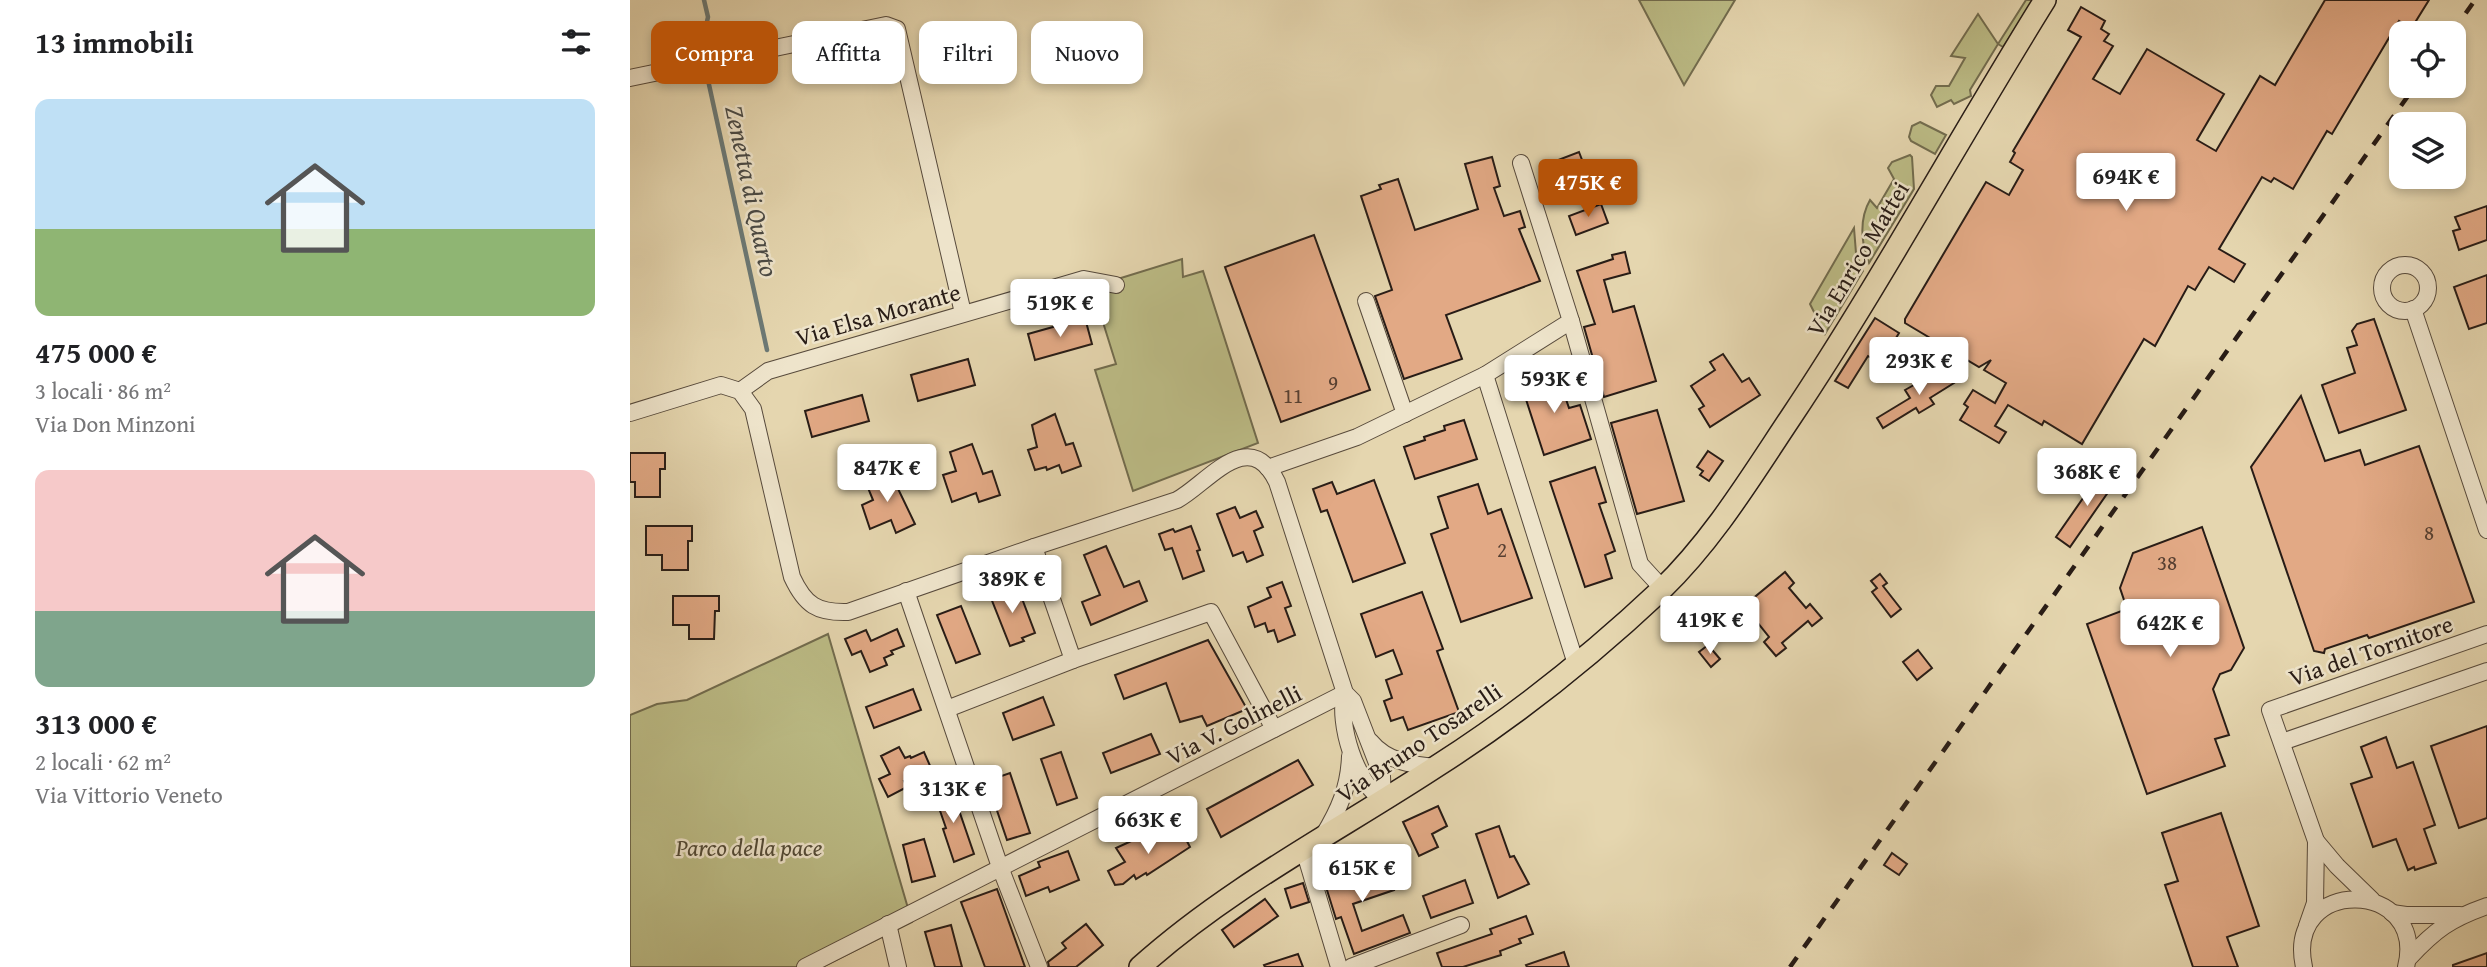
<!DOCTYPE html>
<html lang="it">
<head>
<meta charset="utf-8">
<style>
	body { margin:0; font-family:"Gentium Book Plus",serif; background:#f2f2f2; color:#202124; height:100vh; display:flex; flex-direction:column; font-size:26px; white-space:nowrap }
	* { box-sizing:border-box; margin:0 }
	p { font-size:23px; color:#757577 }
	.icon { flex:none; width:38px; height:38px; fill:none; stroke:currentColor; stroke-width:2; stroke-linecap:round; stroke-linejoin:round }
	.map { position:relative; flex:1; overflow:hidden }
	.panel { display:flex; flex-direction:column; background:#fff; width:630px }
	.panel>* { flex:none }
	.guide { position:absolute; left:21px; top:21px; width:665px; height:63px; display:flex; gap:14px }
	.controls { position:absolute; left:1759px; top:21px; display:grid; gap:14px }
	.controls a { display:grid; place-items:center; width:77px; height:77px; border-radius:14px; background:#fff; box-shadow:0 4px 10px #0003; font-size:35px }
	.price { position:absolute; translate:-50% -60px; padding:0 16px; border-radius:7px; background:#fff; color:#222; font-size:23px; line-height:46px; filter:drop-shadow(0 2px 4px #0008) }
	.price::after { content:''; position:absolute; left:50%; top:42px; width:21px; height:16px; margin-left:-10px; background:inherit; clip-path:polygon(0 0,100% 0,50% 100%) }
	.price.selected { background:#b45309; color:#fff }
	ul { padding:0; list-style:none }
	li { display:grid; align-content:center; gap:14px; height:371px; padding:0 35px }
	li span { display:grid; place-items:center; height:217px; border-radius:14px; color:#555 }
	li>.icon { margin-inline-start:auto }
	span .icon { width:126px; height:126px; fill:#fffc; stroke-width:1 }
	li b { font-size:30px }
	h2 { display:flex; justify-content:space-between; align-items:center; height:84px; padding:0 35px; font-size:30px }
	.pill { padding:0 24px; border-radius:14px; background:#fff; box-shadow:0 4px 10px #0003; font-size:24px; line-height:63px }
	.pill.selected { background:#b45309; color:#fff }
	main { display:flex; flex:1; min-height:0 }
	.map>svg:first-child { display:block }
</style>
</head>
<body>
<main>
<section class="panel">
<h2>13 immobili<svg class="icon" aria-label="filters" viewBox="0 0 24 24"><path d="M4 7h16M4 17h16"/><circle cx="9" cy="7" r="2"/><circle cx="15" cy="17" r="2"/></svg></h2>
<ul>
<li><span style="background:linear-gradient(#bfe0f5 60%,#8fb573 0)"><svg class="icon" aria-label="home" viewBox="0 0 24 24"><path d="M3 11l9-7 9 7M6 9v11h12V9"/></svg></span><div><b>475 000 €</b><p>3 locali · 86 m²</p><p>Via Don Minzoni</p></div></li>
<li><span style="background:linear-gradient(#f6c9c9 65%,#7fa58c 0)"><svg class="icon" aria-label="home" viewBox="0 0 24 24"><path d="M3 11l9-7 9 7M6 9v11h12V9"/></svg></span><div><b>313 000 €</b><p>2 locali · 62 m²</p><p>Via Vittorio Veneto</p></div></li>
</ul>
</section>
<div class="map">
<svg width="1857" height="967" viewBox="0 0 1857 967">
	<rect width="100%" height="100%" fill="#e5d6af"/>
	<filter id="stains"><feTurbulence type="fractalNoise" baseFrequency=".00286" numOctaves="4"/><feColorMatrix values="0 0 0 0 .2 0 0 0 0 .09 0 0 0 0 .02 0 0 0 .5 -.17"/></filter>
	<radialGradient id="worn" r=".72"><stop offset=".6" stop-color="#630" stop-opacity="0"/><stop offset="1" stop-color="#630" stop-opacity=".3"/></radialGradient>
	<!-- green -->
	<g fill="#bcbc86" stroke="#726c4e" stroke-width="2">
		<path d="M1009,0h96l-51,85z"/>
		<path d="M1396,0h8l-31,47 -5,-3 -28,46 1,6 -17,8 -3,-4 -14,7 -6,-12 5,-9h13l16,-28 -14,-2 27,-42 20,30z"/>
		<path d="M1290,122l26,13 -11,19 -24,-13 -2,-4 3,-11z"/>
		<path d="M1280,155l2,2 2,32 -45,74c-8,-20 -10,-44 1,-63l7,8 17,-29 -6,-11 4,-6z"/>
		<path d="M1224,228l2,25 7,18 -38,63 -15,-30z"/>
		<path d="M552,259l1,18 20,-6 55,172 -125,48 -38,-121 21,-6 -24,-77z"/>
		<path d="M198,634l84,288 -90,45h-192v-252l27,-11 30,-4z"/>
	</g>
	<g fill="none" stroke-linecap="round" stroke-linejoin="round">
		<!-- stream -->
		<path stroke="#6c7975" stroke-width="4.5" d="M74,0l4,17 -7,31 66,302"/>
	</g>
	<!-- building -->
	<g fill="#e2a985" stroke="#281c16" stroke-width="2">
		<path d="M1695,0h104l-18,29 -12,-8 -67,113 -5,-3 -34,58 -19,-11 -3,4 -9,-5 -43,72 26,15 -11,18 -25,-15 -14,23 -7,-4 -33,60 -11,-7 -62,105 -38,-23 -2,4 -34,-20 -13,21 11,6 -7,11 -39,-23 8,-13 -4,-3 9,-14 22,13 11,-20 -22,-13 7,-10 -12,7 -74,-44v-4l81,-137 23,13 14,-25 -13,-8 5,-9 -2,-2 68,-114 -13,-7 13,-23 24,14 -4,8 8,5 -5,7 9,5 -20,33 27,15 27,-45 77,45 -27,46 19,11 44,-75 15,9z"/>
		<path d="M949,152l10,26 -38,15 -6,-14 5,-1 -5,-13z"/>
		<path d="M862,157l8,29 -6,2 10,28 16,-5 5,16 -6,2 21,52 -94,34 16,44 -58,20 -29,-83 17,-6 -31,-94 20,-7 -2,-4 19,-6 17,51 63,-21 -13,-45z"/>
		<path d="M971,204l7,19 -32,12 -7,-19z"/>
		<path d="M1857,206v34l-28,10 -6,-19 7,-2 -5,-12z"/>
		<path d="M684,235l56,155 -89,32 -56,-155z"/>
		<path d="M995,252l5,21 -26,7 9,32 21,-6 22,75 -52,16 -20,-70 11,-3 -18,-53 36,-12 -1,-4z"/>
		<path d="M1857,275v48l-18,6 -15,-42z"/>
		<path d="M455,318l7,26 -57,16 -7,-26z"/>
		<path d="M1245,318l24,15 -9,15 12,8 -9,15 -25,-15 -20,32 -13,-7z"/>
		<path d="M1744,319l32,91 -67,23 -17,-48 33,-12 -8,-25 10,-3 -5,-14 5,-7z"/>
		<path d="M1093,354l19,28 7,-4 11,17 -50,32 -11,-18 5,-3 -13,-20 24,-16 -5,-8z"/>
		<path d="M338,359l7,26 -57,16 -7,-26z"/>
		<path d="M1314,368l10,15 -24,15 4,6 -15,9 -3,-5 -33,20 -6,-10 33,-20 -5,-8z"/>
		<path d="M927,373l12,35 11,-3 11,34 -47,16 -23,-71z"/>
		<path d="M232,395l7,26 -57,16 -7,-26z"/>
		<path d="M1671,396l24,65 35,-11 5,15 54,-19 55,156 -105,36 -2,-3 -42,14 -1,4 -10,-2 -63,-184z"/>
		<path d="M1027,410l27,91 -47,13 -26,-91z"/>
		<path d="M425,414l11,31 7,-2 8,23 -19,7 -3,-8 -12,5 -1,-3 -11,3 -7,-20 9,-3 -5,-22z"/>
		<path d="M834,420l13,39 -62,20 -11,-32 21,-7 -1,-3 21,-7 -1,-4z"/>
		<path d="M342,444l11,30 9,-3 8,24 -21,7 -3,-9 -24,9 -9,-27 13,-4 -6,-19z"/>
		<path d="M1078,451l15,10 -14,20 -9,-6 3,-4 -6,-4z"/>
		<path d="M0,453h35v16h-5v28h-25v-15h-5z"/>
		<path d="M965,467l11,35 -7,2 16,47 -10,4 7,23 -27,9 -35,-105z"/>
		<path d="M1474,468l14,10 -48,69 -14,-10z"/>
		<path d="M259,470l26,54 -19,9 -5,-13 -21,9 -8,-24 11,-5 -7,-17z"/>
		<path d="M744,480l31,83 -52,19 -26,-72 -6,2 -8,-23 19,-7 5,12z"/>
		<path d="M848,484l10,30 13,-5 31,89 -71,24 -30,-88 17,-6 -10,-31z"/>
		<path d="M605,507l5,11 16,-7 7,16 -9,4 9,24 -16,7 -4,-10 -10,4 -16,-42z"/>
		<path d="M16,526h46v15h-4v29h-26v-15h-16z"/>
		<path d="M561,526l9,24 -3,1 7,20 -21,8 -11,-31 -7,2 -6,-16 14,-5 2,3z"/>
		<path d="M1572,527l42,121 -13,22 -11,4 -7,15 16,46 -14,4 10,27 -78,28 -60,-170 40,-15 -7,-21 13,-35z"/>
		<path d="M476,546l18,41 15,-6 8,20 -56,24 -9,-23 18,-7 -16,-40z"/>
		<path d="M1155,572l9,11 -5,5 17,20 4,-4 12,14 -10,8 -4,-5 -26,22 4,5 -10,8 -12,-14 5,-5 -16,-20 -5,4 -9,-11z"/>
		<path d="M1250,574l7,9 -4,3 18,23 -10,8 -19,-25 5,-4 -6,-7z"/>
		<path d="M652,582l9,24 -6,2 10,27 -17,7 -4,-12 -6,2 -3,-9 -10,4 -7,-20 23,-10 -4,-9z"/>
		<path d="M374,587l2,6 12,-5 17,45 -13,5 2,3 -14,5 -21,-53z"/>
		<path d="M792,592l21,57 -6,2 22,61 -51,18 -5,-13 -12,4 -7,-20 8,-3 -6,-18 16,-6 -9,-24 -17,7 -15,-43z"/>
		<path d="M43,596h46v15h-4l-1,28h-25v-14h-16z"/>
		<path d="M331,606l19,48 -24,9 -19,-48z"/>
		<path d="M267,629l7,17 -13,5 2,3 -9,4 3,7 -17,7 -9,-21 -9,4 -7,-16 21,-9 5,11z"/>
		<path d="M578,640l39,69 -40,17 -5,-10 -22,6 -14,-39 -42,16 -9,-24z"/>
		<path d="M1078,645l12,14 -9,8 -12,-15z"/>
		<path d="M1288,650l14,18 -15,12 -14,-18z"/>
		<path d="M283,689l8,21 -47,18 -8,-21z"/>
		<path d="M413,697l11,28 -41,15 -10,-27z"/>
		<path d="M1857,726v92l-28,10 -28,-82z"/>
		<path d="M521,734l9,20 -49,19 -8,-20z"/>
		<path d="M1756,737l11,31 16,-6 22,63 -11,4 12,34 -21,7 -1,-3 -6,3 -12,-31 -23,8 -22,-63 21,-7 -11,-30z"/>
		<path d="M269,747l6,11 5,-2 1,2 13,-6 7,16 -27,13 3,6 -19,10 -9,-18 11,-5 -9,-18z"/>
		<path d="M431,752l16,46 -20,7 -16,-46z"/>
		<path d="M668,760l15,25 -92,52 -14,-28z"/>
		<path d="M380,773l20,60 -23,7 -20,-59z"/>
		<path d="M321,787l23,67 -20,8 -11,-33 3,-1 -8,-23 -3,1 -4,-12z"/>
		<path d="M808,806l9,20 -15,8 6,13 -19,9 -16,-34z"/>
		<path d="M1591,813l38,113 -32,11 11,30h-45l-28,-82 13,-4 -16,-48z"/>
		<path d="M869,826l11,31 4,-1 15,28 -31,14 -22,-64z"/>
		<path d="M550,828l10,19 -43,28 -1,-2 -10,6 -2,-4 -11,9 -8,1 -7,-14 17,-9 -9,-14 24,-11 4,8 25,-14 2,3z"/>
		<path d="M294,839l11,37 -23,6 -9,-37z"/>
		<path d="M438,851l11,29 -29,12 -2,-5 -22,9 -7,-20 21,-9 -2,-5z"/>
		<path d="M1262,853l15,11 -8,11 -15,-10z"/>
		<path d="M738,859l5,14 14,-4 7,21 -41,14 9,27 41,-16 7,18 -56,21 -13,-37 -5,2 -14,-45z"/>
		<path d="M835,880l8,23 -42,15 -8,-22z"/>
		<path d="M673,883l6,19 -18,6 -6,-19z"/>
		<path d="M367,889l4,11 24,67h-40l-15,-41 -9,-24z"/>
		<path d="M635,899l13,17 -44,31 -12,-17z"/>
		<path d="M896,916l7,18 -14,5 2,4 -21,8 1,4 -38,12h-21l-5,-14 55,-19 -2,-5z"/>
		<path d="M456,924l17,21 -27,22h-27l-1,-5 18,-14 -4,-5z"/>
		<path d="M321,925l11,42h-27l-10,-35z"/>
		<path d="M934,952l5,15h-42l-1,-2z"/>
		<path d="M1857,953v14h-34v-2z"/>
		<path d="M668,954l5,13h-38l-1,-2z"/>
	</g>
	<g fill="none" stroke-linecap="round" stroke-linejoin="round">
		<!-- minor casing -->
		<g stroke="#574a3c" stroke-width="18">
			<g id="minor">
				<path d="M0,78l256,-53 11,4 66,284"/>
				<circle cx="1775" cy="288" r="23"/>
				<path d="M736,301l39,113"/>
				<path d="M1783,309l74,221"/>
				<path d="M941,321l69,243 22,24"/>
				<path d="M855,375l91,289"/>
				<path d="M110,391l28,-20 316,-92 32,6"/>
				<path d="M0,413l91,-28 19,6 13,18 39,168c13,28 25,36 56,35l186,-65 143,-47c30,-16 72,-76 100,-18l68,211 8,8 29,75 1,24c-27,-16 -46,-77 -38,-107"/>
				<path d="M638,468l89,-31 128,-62 86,-54 -50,-158"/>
				<path d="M404,547l39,113 138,-48 63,117"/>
				<path d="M276,591l94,276 39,100"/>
				<path d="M317,709l126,-49"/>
				<path d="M740,741c17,21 42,24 67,26"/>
				<path d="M1652,742l205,-71"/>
				<path d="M693,836c16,-26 26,-49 27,-80"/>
				<path d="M1686,841l21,25 35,34"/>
				<path d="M674,850l35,117"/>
				<path d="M1762,913l14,2h54"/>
				<path d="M258,924l10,43"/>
				<path d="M1677,926l8,-23 1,-62 -46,-131 217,-76"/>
				<path d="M1779,958c26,-28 41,-39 78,-52"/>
				<path d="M175,967l540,-274"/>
				<path d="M721,967l110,-42"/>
				<path d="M1674,967c-20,-92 124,-88 102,0"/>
			</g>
		</g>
		<!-- major casing -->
		<g stroke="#281c16" stroke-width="24">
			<path id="major" d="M510,967c89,-80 198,-136 297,-201 80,-51 155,-111 224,-176 52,-50 90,-113 130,-173 90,-135 168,-279 254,-417"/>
		</g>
		<!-- minor -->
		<use href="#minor" stroke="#eee4cb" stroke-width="16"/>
		<!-- major -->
		<use href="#major" stroke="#e5d6af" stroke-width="21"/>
		<!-- rail -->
		<g stroke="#281c16" stroke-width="4.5" stroke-dasharray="12 12" stroke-linecap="butt">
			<path d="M1822,33l23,-33"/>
			<path d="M1160,967l625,-881"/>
		</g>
	</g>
	<g text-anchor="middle" stroke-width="5" stroke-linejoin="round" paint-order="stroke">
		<!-- number labels -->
		<g font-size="21" fill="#563f32">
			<text x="703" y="390">9</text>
			<text x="663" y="403">11</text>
			<text x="1799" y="540">8</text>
			<text x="872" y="557">2</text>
			<text x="1537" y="570">38</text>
		</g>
		<!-- street labels -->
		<g font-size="24" fill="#281c16" stroke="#eee4cb">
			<text transform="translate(1228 259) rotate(-59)" y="8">Via Enrico Mattei</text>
			<text transform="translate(248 315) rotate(-16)" y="8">Via Elsa Morante</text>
			<text transform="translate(1741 651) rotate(-19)" y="8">Via del Tornitore</text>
			<text transform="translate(604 725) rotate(-27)" y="8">Via V. Golinelli</text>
			<text transform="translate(789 743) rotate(-34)" y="8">Via Bruno Tosarelli</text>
		</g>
		<!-- park labels -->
		<g font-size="24" font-style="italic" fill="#544c38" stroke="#eee4cb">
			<text x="119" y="856">Parco della pace</text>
		</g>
		<!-- water labels -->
		<g font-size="26" font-style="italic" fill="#4a4a45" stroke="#eee4cb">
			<text transform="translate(122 191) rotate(78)" y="9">Zenetta di Quarto</text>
		</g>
	</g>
	<rect width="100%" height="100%" filter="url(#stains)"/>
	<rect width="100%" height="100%" fill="url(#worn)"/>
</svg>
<div class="controls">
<a><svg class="icon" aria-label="locate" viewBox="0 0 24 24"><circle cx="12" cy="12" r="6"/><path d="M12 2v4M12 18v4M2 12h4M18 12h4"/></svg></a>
<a><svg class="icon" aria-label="layers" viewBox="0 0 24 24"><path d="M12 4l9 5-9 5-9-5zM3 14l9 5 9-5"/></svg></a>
</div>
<b class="price" style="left:1496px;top:213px">694K €</b>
<b class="price selected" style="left:958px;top:219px">475K €</b>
<b class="price" style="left:430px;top:339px">519K €</b>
<b class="price" style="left:1289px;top:397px">293K €</b>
<b class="price" style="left:924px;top:415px">593K €</b>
<b class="price" style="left:257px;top:504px">847K €</b>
<b class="price" style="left:1457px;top:508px">368K €</b>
<b class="price" style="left:382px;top:615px">389K €</b>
<b class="price" style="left:1080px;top:656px">419K €</b>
<b class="price" style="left:1540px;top:659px">642K €</b>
<b class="price" style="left:323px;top:825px">313K €</b>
<b class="price" style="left:518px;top:856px">663K €</b>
<b class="price" style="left:732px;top:904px">615K €</b>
<div class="guide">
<a class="pill selected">Compra</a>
<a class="pill">Affitta</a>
<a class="pill">Filtri</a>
<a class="pill">Nuovo</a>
</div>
</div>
</main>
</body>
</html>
